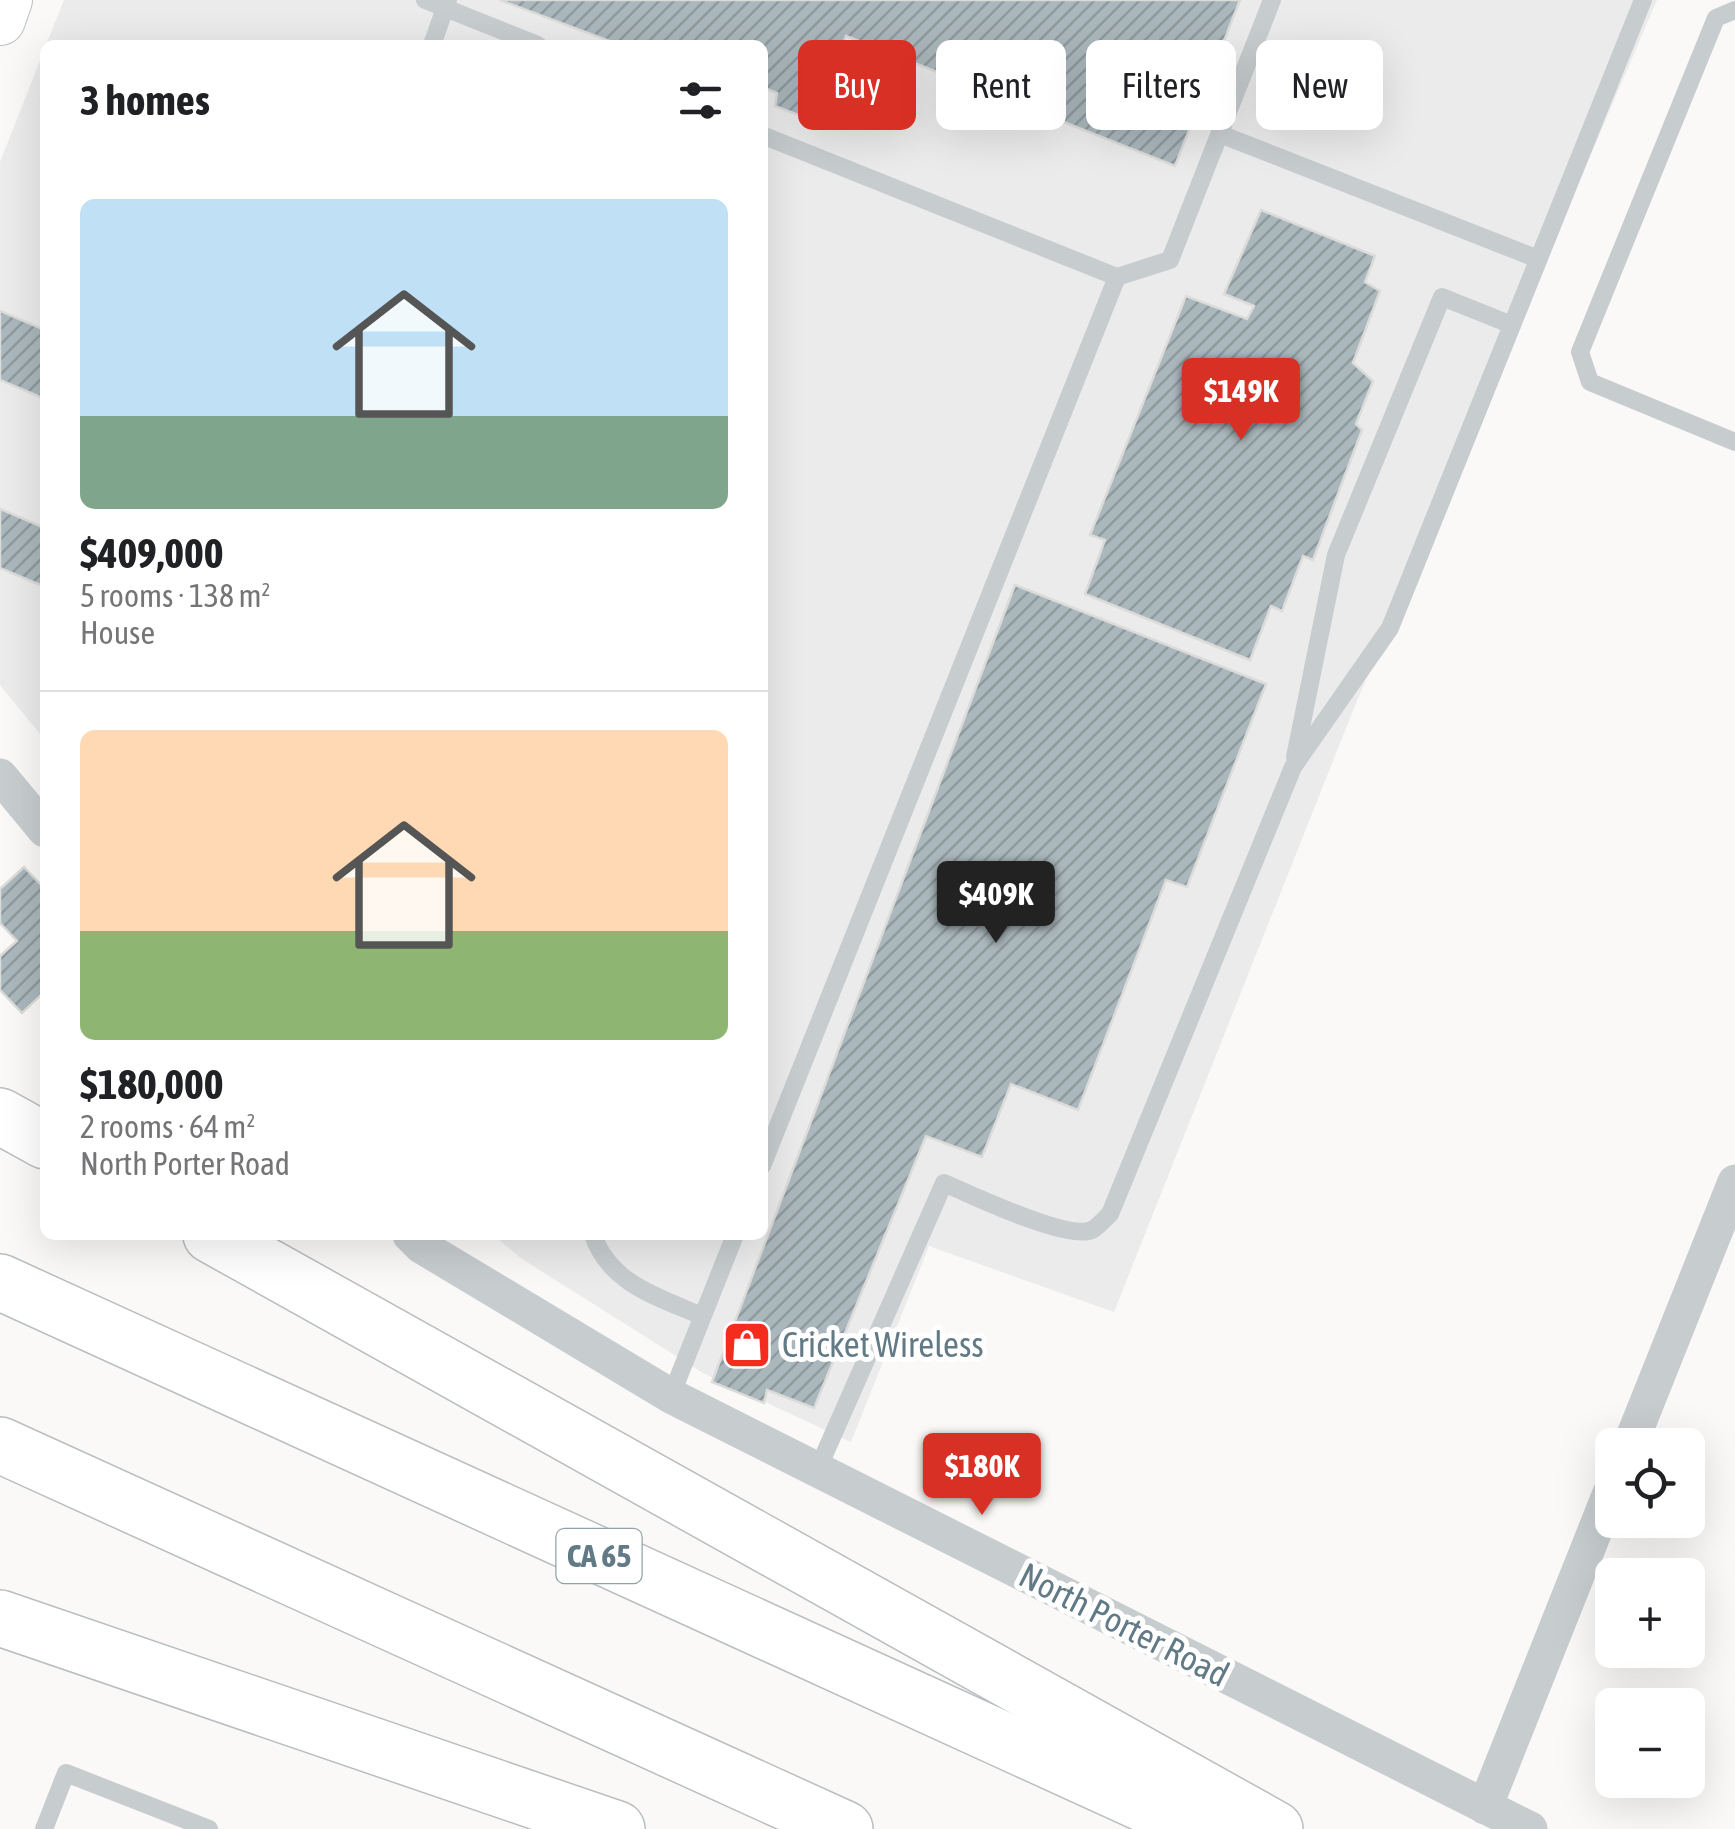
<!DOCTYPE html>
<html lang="en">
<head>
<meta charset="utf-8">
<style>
	body { margin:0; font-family:"Asap Condensed",sans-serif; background:#f2f2f2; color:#202124; height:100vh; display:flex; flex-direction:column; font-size:38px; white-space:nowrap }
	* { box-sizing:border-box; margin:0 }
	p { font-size:32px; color:#757577 }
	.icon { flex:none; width:55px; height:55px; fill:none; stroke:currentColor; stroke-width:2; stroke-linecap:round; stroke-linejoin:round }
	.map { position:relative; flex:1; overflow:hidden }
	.sheet { position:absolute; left:40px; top:40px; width:728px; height:1200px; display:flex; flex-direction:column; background:#fff; border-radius:15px; box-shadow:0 10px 40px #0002 }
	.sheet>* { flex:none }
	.banner { position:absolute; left:798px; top:40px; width:788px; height:90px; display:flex; gap:20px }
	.tools { position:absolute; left:1595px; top:1428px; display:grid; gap:20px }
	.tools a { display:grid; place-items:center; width:110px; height:110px; border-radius:15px; background:#fff; box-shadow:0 10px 40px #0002; font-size:50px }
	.price { position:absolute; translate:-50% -85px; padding:0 22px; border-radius:10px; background:#d93025; color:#fff; font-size:32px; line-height:65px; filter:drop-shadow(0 2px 5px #0008) }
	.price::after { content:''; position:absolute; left:50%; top:60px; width:30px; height:22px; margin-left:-15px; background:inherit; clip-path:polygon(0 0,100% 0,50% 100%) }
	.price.current { background:#222; color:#fff }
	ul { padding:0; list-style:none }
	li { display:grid; align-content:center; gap:20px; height:530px; padding:0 40px }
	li+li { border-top:2px solid #e0e0e0 }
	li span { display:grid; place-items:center; height:310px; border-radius:15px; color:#555 }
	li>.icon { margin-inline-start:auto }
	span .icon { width:180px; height:180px; fill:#fffc; stroke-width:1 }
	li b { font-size:42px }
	h2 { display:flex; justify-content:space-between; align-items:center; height:120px; padding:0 40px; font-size:42px }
	.pill { padding:0 35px; border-radius:15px; background:#fff; box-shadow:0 10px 40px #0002; font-size:35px; line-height:90px }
	.pill.current { background:#d93025; color:#fff }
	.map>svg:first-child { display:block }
</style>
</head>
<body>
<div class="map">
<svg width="1735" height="1829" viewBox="0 0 1735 1829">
	<defs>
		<pattern id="building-hatch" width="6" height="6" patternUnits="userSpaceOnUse" patternTransform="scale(2.5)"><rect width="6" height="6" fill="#aab7bc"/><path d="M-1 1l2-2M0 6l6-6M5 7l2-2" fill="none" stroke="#8e9a9e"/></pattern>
	</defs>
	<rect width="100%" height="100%" fill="#faf9f7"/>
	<!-- built -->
	<g fill="#eaebea">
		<path d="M64,0h1593l-303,708 -240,604 -185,-66 -78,196 -148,-69 -181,-114 -29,-24h269v-1190h-716z"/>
		<path d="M45,48v692l-45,-55v-523z"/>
	</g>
	<!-- building -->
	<g fill="url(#building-hatch)" stroke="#dbdbd9" stroke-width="2.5">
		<path d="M500,0h740l-65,166 -329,-130 -32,85 -39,-15 2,-13 -15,-6v-42h-142z"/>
		<path d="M1261,210l114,46 -10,26 15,9 -27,72 20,18 -17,43 6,6 -49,130 -10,-4 -21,55 -11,-5 -21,54 -165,-66 20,-54 -15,-5 96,-239 61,23 7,-13 -30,-12z"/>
		<path d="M0,311l45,19v69l-45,-19z"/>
		<path d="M0,509l45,19v59l-45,-19z"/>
		<path d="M1015,585l251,99 -79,203 -21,-7 -88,230 -67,-26 -29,73 -56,-21 -112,272 -47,-18 -3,13 -52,-21z"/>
		<path d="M24,867l21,22v102l-23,22 -22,-23v-34l17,-15 -17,-18v-34z"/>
	</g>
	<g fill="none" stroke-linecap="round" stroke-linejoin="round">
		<!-- secondary casing -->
		<g stroke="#b6bfc2" stroke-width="52">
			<path id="secondary" d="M0,20l7,-20"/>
		</g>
		<!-- highway casing -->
		<g stroke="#b9bec1" stroke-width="58">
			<g id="highway">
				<path d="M0,1116l45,25"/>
				<path d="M211,1235l1064,594"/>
				<path d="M0,1282l1199,547"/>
				<path d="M0,1445l845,384"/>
				<path d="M0,1618l617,211"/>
			</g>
		</g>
		<!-- lane -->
		<g stroke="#c7cccf" stroke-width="18">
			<path d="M425,0l20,8 -13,37"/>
			<path d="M448,0l-3,8 93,37"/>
			<path d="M1735,10l-19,8 -136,334 10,30 145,60"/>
			<path d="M1220,134l318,125"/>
			<path d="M762,135l355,142 -355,889"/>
			<path d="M1117,277l53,-17 102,-260"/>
			<path d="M1295,757l41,-202 106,-258 70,28"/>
			<path d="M593,1235c17,49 65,62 109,81"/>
			<path d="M671,1396l64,-161"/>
			<path d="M817,1471l127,-288c28,12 123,58 148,47 6,-3 13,-12 18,-16l183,-447 97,-139 253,-628"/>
			<path d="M44,1829l22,-56 143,56"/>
		</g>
		<!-- street -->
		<g stroke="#c7cccf" stroke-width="35">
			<path d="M0,776l45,54"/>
			<path d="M410,1235l11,11 250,150 859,433"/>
			<path d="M1630,1445l105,-263"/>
			<path d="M1485,1807l127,-319"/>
		</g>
		<!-- secondary -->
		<use href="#secondary" stroke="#fff" stroke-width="50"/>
		<!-- highway -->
		<use href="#highway" stroke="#fff" stroke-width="55"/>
	</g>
	<!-- icons -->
	<defs>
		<g id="shop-square" transform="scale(2.5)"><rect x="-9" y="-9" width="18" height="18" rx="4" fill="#f32c1d" stroke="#fff"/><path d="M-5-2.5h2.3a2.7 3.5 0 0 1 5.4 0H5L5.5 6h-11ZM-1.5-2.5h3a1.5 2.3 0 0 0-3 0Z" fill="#fff"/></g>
	</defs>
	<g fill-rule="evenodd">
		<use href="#shop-square" x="747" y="1345"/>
	</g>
	<g text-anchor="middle" stroke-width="10" stroke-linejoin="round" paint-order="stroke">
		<!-- shield labels -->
		<rect fill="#fff" stroke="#91a2aa" stroke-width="2.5" x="556.5" y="1529" width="85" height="54" rx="8"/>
		<g font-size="32" font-weight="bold" fill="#627a85">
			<text x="599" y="1567">CA 65</text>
		</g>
		<!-- poi labels -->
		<g font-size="35" fill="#627a85" stroke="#fff" text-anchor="start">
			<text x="782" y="1357">Cricket Wireless</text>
		</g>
		<!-- street labels -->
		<g font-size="35" fill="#627a85" stroke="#fff">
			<text transform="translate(1124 1625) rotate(27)" y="12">North Porter Road</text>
		</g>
	</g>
</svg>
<div class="tools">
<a><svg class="icon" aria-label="locate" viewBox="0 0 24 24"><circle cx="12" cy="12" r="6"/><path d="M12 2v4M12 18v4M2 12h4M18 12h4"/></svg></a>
<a>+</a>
<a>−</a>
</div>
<b class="price" style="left:1241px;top:443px">$149K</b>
<b class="price current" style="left:996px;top:946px">$409K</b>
<b class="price" style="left:982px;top:1518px">$180K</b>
<div class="banner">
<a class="pill current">Buy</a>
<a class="pill">Rent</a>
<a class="pill">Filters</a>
<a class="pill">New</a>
</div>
<section class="sheet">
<h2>3 homes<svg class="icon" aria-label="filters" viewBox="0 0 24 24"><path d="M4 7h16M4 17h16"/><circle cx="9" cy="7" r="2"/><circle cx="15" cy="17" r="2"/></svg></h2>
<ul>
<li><span style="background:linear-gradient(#bfe0f5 70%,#7fa58c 0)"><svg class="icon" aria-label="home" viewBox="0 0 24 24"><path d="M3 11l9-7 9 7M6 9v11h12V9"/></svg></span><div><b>$409,000</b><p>5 rooms · 138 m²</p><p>House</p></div></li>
<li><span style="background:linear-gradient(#ffd9b3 65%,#8fb573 0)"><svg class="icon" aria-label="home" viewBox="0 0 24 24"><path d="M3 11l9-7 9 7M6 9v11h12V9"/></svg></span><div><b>$180,000</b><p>2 rooms · 64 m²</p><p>North Porter Road</p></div></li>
</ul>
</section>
</div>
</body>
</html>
